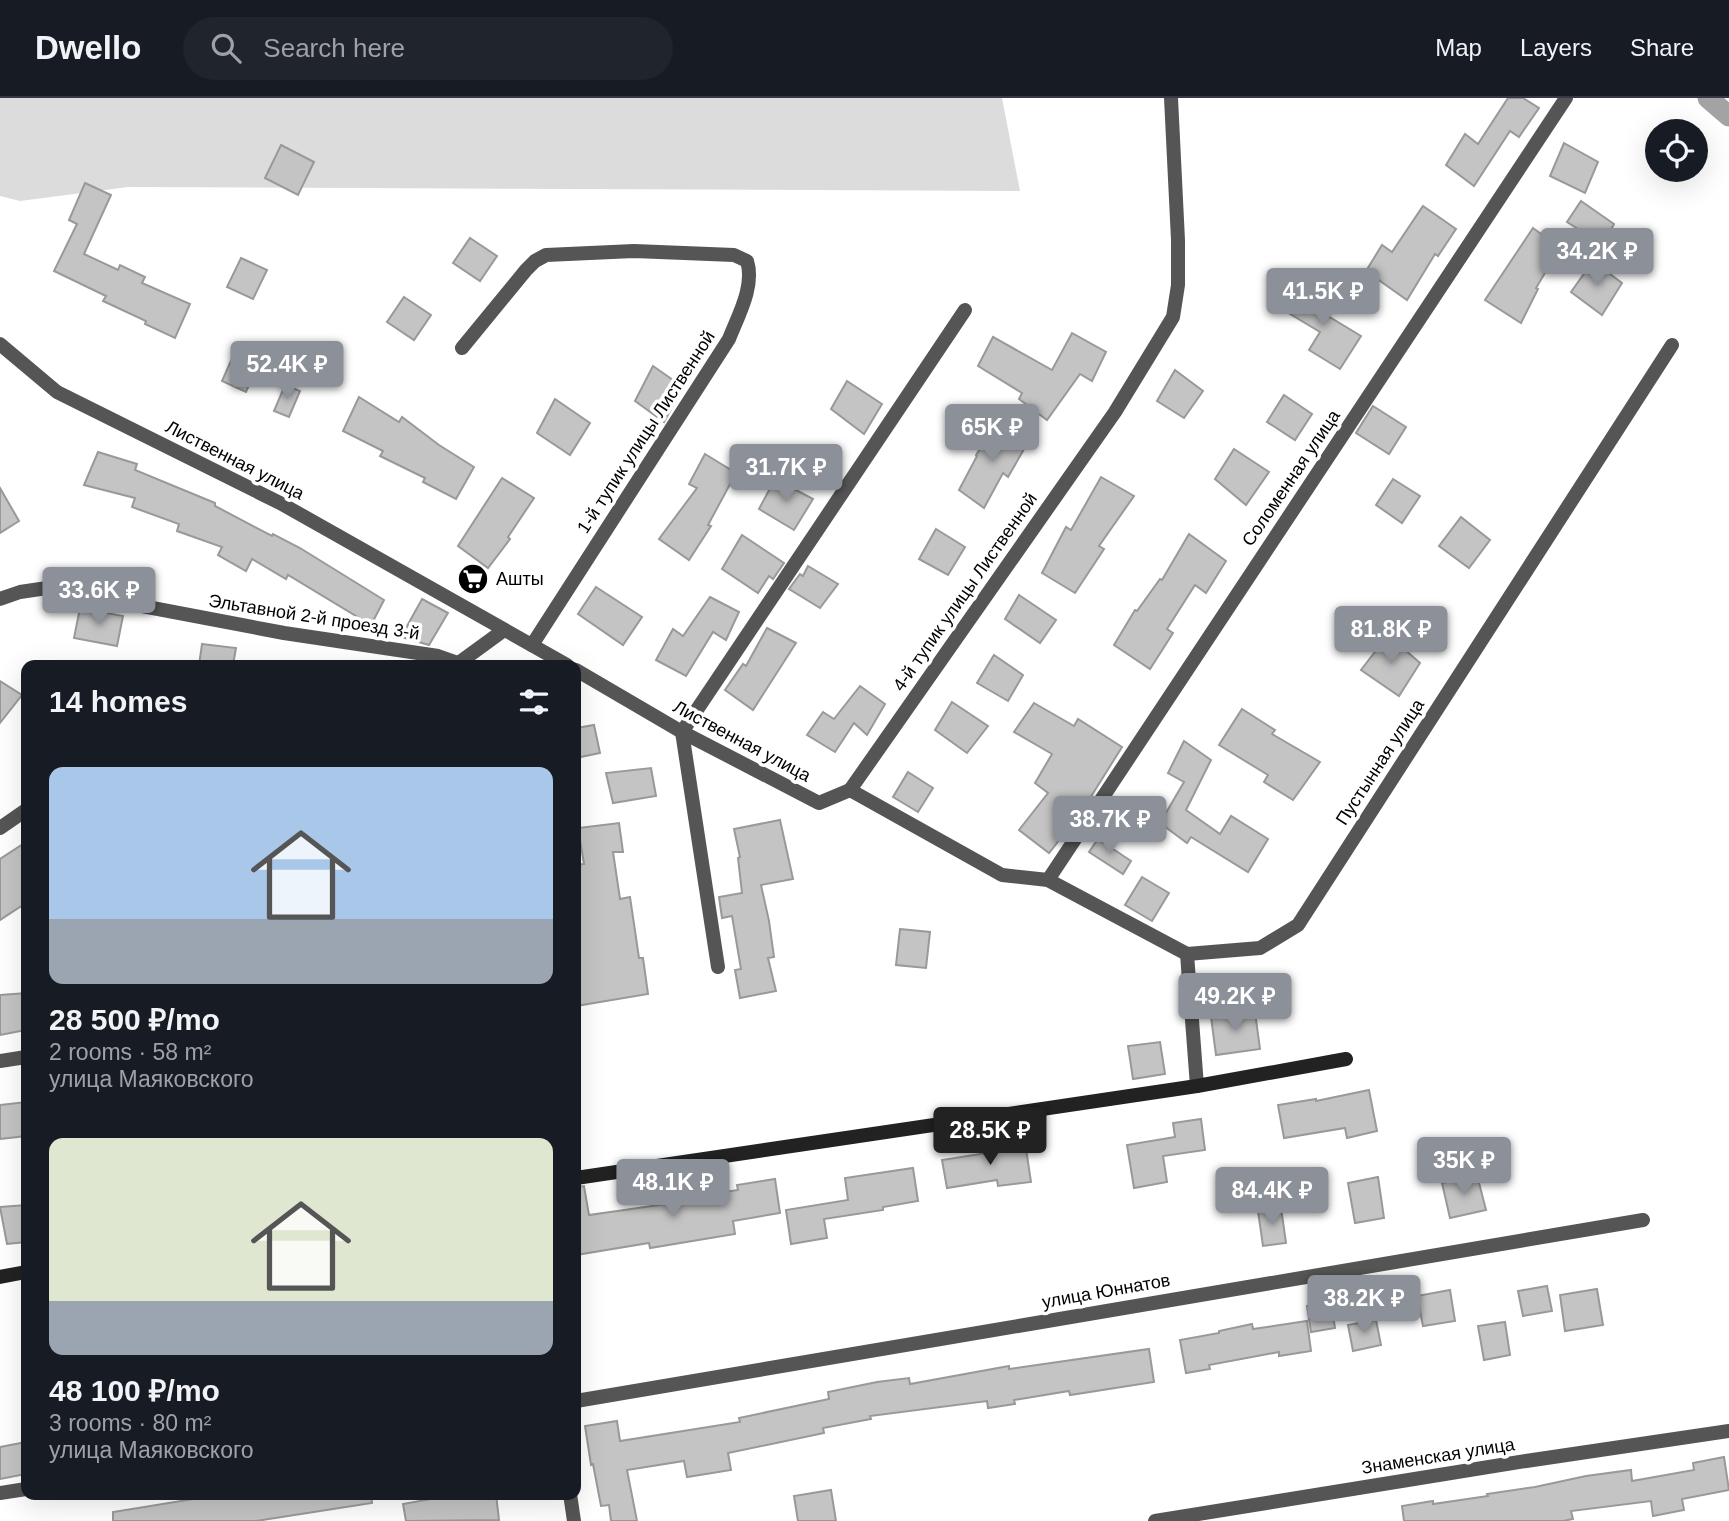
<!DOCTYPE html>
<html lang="en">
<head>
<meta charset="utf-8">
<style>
	body { margin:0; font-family:Helvetica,sans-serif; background:#20242c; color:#f1f3f6; height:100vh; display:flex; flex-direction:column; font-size:26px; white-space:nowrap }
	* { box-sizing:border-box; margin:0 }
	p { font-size:23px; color:#9ea1a6 }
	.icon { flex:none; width:38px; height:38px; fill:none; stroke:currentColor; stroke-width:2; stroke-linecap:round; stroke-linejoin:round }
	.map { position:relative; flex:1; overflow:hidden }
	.sheet { position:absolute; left:21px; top:562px; width:560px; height:840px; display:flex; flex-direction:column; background:#171b24; border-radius:14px; box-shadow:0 7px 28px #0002 }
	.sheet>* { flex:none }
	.fabs { position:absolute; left:1645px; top:21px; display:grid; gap:14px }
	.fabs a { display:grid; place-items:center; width:63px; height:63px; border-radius:50%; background:#171b24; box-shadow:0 7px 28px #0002; font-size:35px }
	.price { position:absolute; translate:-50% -60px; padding:0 16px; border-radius:7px; background:#8c9099; color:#fff; font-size:23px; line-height:46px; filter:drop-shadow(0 2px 4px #0008) }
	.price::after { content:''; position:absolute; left:50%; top:42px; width:21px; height:16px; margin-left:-10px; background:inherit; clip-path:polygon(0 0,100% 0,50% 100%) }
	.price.active { background:#222; color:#fff }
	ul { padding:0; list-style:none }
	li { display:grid; align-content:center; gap:14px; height:371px; padding:0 28px }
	li span { display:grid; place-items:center; height:217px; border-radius:14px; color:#555 }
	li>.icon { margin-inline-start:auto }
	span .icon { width:126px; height:126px; fill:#fffc; stroke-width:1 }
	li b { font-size:30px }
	h2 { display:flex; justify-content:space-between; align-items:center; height:84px; padding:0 28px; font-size:30px }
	header { display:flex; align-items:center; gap:42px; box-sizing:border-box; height:98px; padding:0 35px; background:#171b24; border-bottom:2px solid #363941 }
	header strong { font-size:33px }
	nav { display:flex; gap:38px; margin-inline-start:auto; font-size:24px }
	.search { width:490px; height:63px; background:#20242c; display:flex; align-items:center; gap:18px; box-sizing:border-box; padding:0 24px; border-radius:38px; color:#9ea1a6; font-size:26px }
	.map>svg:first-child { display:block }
</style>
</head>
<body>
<header>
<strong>Dwello</strong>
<div class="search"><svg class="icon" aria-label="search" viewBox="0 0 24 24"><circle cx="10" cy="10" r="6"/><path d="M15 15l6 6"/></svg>Search here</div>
<nav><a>Map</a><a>Layers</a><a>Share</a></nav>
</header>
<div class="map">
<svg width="1729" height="1423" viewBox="0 0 1729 1423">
	<rect width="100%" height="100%" fill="#fff"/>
	<!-- green -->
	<path fill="#dcdcdc" d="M0,0h1002l18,93 -892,-4 -108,14 -20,-5z"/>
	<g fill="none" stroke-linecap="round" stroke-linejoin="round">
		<!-- canal -->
		<path stroke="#a3a3a3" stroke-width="21" d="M1708,0l21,18"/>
	</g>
	<!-- building -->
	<g fill="#c4c4c4" stroke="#999" stroke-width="2">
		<path d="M1508,0h15l16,10 -20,29 -9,-6 -36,55 -28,-21 19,-31 13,10z"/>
		<path d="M1564,45l34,19 -13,31 -35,-17z"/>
		<path d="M281,47l33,17 -16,33 -33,-17z"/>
		<path d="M85,85l26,12 -27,59 34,16 2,-5 25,12 -3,6 48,21 -15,34 -30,-14 1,-3 -43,-20 3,-5 -52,-25 23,-47 -8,-4z"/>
		<path d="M1581,103l33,23 -11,21 -36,-23z"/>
		<path d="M1423,108l33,23 -18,27 -3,-2 -28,46 -41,-29 16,-26 10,7z"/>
		<path d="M1533,130l27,20 -24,40 2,1 -17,34 -36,-23z"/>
		<path d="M470,140l27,18 -17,25 -27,-18z"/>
		<path d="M241,160l26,12 -14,29 -26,-12z"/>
		<path d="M1593,163l29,22 -20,32 -31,-23z"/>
		<path d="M1302,186l23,16 -7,10 43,26 -21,33 -31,-19 11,-18 -35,-21z"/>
		<path d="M404,199l27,18 -17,25 -27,-18z"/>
		<path d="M1072,235l34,19 -14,29 -12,-7 -33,46 -28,-21 3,-6 -44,-27 15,-29 59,33z"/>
		<path d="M237,249l24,11 -15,34 -24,-11z"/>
		<path d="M653,268l30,21 -19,35 -29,-21z"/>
		<path d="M1175,272l28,21 -19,27 -27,-17z"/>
		<path d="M847,283l35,23 -18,30 -33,-25z"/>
		<path d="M285,287l15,6 -11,26 -15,-6z"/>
		<path d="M1284,297l28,19 -17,26 -28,-18z"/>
		<path d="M359,299l40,25 3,-5 37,28 35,22 -18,32 -33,-17 2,-4 -45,-22 3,-5 -40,-20z"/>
		<path d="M555,301l35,24 -20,32 -33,-22z"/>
		<path d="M1373,308l33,21 -17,27 -33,-21z"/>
		<path d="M997,325l30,21 -19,33 -5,-4 -19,35 -25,-18 18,-34 -1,-1z"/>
		<path d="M1234,351l35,23 -23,33 -31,-26z"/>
		<path d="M98,354l39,12 -2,6 80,33v3l57,30 1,-2 27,14 84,52 -13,25 -83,-50 -2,4 -34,-20 -6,12 -28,-16 4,-8 -45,-16 2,-7 -47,-17 3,-9 -51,-13z"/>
		<path d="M705,356l31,19 -28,52 3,1 -22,34 -30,-21 38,-51 -8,-4z"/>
		<path d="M1101,379l33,19 -35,50 5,3 -29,44 -33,-20 24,-46 5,3z"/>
		<path d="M502,380l32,20 -26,39 2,2 -22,29 -30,-22z"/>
		<path d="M775,381l38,20 -19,31 -35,-21z"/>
		<path d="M1393,381l27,17 -18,27 -26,-18z"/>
		<path d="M0,390l19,33 -19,12z"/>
		<path d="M1461,419l29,23 -21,28 -30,-22z"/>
		<path d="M936,431l29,18 -17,28 -29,-16z"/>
		<path d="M1189,436l37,27 -20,32 -11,-8 -28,44 6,4 -23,36 -36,-24 21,-35 2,1 23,-32 2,1z"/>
		<path d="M742,437l42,28 -11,16 -4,-3 -11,17 -36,-24z"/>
		<path d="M808,468l30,18 -18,24 -31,-19 11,-15 3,2z"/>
		<path d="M596,489l46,30 -19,28 -45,-31z"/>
		<path d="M1019,497l37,25 -16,23 -35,-24z"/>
		<path d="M710,499l29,15 -13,28 -13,-8 -27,44 -30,-16 17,-31 10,7z"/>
		<path d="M422,501l26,14 -19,32 -28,-8z"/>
		<path d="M80,510l43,8 -6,30 -43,-8z"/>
		<path d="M767,530l29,15 -43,67 -28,-20 18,-26 3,2z"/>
		<path d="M1388,537l32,28 -21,33 -38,-26z"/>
		<path d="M202,546l34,4 -3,17h-34z"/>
		<path d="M994,557l29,20 -15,26 -31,-18z"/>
		<path d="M0,583l22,14 -22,28z"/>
		<path d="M860,588l25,18 -18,31 -13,-12 -19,29 -28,-17 16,-23 11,7z"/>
		<path d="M952,604l36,24 -21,27 -32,-23z"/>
		<path d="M1034,605l40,23 4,-7 44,28 -40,64 -33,42 -30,-23 29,-37 -13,-10 17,-29 -38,-22z"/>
		<path d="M1242,611l33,21 -3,4 48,28 -27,38 -29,-18 4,-7 -49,-30z"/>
		<path d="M594,627l6,28 -24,5v-30z"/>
		<path d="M1184,643l27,19 -25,50 34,24 11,-18 37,23 -20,33 -57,-35 -4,6 -27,-20 24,-41 -16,-9z"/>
		<path d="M651,670l5,28 -43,7 -7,-30z"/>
		<path d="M908,674l25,16 -15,24 -25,-15z"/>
		<path d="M780,722l13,59 -32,6 8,36 5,36 -6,1 8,33 -36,7 -5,-28 6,-1 -9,-53 -10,2 -3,-21 23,-4 -4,-35 2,-1 -6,-28z"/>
		<path d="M619,725l4,29h-10l7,47 10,-2 9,61h4l5,36 -72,12v-141l8,-1 -6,-36z"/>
		<path d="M1098,741l33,22 -8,13 -34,-22z"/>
		<path d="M26,744v61l-26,17v-61z"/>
		<path d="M1142,779l27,16 -17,28 -27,-16z"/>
		<path d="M900,831l30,3 -4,36 -30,-3z"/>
		<path d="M26,895v37l-26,5v-40z"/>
		<path d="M1255,914l5,37 -44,6 -5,-38z"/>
		<path d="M1160,944l5,32 -32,5 -5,-33z"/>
		<path d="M1369,992l8,41 -30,7 -2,-10 -61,10 -6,-33 38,-6v2z"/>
		<path d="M26,1004v34l-26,3v-34z"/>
		<path d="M1201,1021l4,31 -42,6 4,26 -33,6 -7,-43 48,-8 -2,-14z"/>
		<path d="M1025,1044l6,40 -33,4 -1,-6 -50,8 -5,-28 51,-8 -1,-5z"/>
		<path d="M913,1070l5,33 -35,6v3l-59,9 3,19 -36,6 -5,-34 62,-10 -3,-22z"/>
		<path d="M1477,1077l9,35 -36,8 -8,-35z"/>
		<path d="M1378,1079l6,41 -29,5 -7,-40z"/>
		<path d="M775,1081l5,34 -47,8 2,13 -85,14 -1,-5 -73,12v-68l8,-1 5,29 98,-14 -1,-3 52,-8 -1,-5z"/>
		<path d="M26,1107v37l-19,2 -7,-37z"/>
		<path d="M1281,1110l5,35 -23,3 -5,-35z"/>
		<path d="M1547,1188l5,25 -29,5 -5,-25z"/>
		<path d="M1597,1191l6,36 -38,6 -5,-36z"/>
		<path d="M1450,1192l5,31 -32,5 -6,-30z"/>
		<path d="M1331,1204l4,26 -24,4 -4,-26z"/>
		<path d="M1376,1222l5,25 -28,6 -5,-26z"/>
		<path d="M1307,1223l4,30 -32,5v-4l-70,13 1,4 -24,4 -6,-33 39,-7v-2l33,-7 1,5z"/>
		<path d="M1505,1224l5,33 -26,5 -6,-34z"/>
		<path d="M1149,1251l5,33 -84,13 -1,-4 -55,9 1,4 -27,4 -1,-7 -117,15 1,3 -48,9 1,5 -96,20 3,17 -44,7 -3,-16 -57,9 10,51h-26l-2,-16 -8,1 -8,-42 -2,1 -6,-39 32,-5 3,20 120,-19 -1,-4 90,-19 -1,-7 49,-10 32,-4 1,6 99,-18v3z"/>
		<path d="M26,1344v32l-26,5v-32z"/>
		<path d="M1724,1359l5,33 -47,9 2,11 -31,6 -2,-15 -80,10 2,8 -10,2h-159l-2,-15 31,-5v3l55,-8 -1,-2 48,-7 51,-11 45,-6 1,11 62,-11 -1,-7z"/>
		<path d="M831,1392l5,31h-38l-4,-25z"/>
		<path d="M224,1396h23v3l17,-3h107l1,9 -116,18h-143v-9z"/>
		<path d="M458,1396h38l3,26 -93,1 -3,-17z"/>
	</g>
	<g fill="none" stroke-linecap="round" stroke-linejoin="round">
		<!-- street -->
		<g stroke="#555" stroke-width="14">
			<path d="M0,246l57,48 223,111 287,162"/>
			<path d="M462,250l64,-78 9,-9 11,-6 88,-4 100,4 13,6c8,25 -9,55 -18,78l-197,306"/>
			<path d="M0,501l20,-7 27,-4 237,45 154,23 20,7"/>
			<path d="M456,567l48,-35"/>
			<path d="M576,572l106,62 137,71 31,-13 152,85 46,5 139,74 10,132"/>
			<path d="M850,692l265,-378 58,-95 5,-32v-45l-7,-142"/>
			<path d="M0,730l26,-18"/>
			<path d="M1048,782l518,-782"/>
			<path d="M1187,856l73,-6 38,-23 374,-580"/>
			<path d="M718,869l-36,-235 283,-422"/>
			<path d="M0,963l26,-4"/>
			<path d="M576,1303l1067,-181"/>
			<path d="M0,1395l26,-4"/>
			<path d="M570,1396l4,27"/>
			<path d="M1155,1423l371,-60 203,-30"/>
		</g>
		<!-- secondary -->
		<g stroke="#222" stroke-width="14">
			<path d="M576,1080l621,-92 149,-27"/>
			<path d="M0,1179l26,-5"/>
		</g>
	</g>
	<!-- icons -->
	<defs>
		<g id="supermarket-disc" transform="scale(1.575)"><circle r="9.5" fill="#000" stroke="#fff"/><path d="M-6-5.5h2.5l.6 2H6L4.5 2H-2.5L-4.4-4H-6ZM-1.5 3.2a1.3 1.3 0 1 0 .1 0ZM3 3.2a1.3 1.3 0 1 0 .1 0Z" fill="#fff"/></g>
	</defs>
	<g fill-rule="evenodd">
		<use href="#supermarket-disc" x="473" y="481"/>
	</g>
	<g text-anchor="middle" stroke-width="7" stroke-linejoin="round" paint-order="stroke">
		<!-- street labels -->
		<g font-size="18" fill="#000" stroke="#fff">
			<text transform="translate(646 334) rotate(-57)" y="6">1-й тупик улицы Лиственной</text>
			<text transform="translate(235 362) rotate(27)" y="6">Лиственная улица</text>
			<text transform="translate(1291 380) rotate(-56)" y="6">Соломенная улица</text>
			<text transform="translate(965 494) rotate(-55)" y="6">4-й тупик улицы Лиственной</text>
			<text transform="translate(314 519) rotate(9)" y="6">Эльтавной 2-й проезд 3-й</text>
			<text transform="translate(742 643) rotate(28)" y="6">Лиственная улица</text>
			<text transform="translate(1380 664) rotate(-57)" y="6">Пустынная улица</text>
			<text transform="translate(1106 1193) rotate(-10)" y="6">улица Юннатов</text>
			<text transform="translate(1438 1358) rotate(-9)" y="6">Знаменская улица</text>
		</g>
		<!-- poi labels -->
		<g font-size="18" fill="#000" stroke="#fff" text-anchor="start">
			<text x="496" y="487">Ашты</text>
		</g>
	</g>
</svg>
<div class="fabs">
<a><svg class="icon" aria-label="locate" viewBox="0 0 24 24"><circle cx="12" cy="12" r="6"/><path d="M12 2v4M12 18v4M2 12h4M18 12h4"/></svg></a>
</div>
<b class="price" style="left:1597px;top:190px">34.2K ₽</b>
<b class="price" style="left:1323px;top:230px">41.5K ₽</b>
<b class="price" style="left:287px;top:303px">52.4K ₽</b>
<b class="price" style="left:992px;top:366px">65K ₽</b>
<b class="price" style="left:786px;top:406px">31.7K ₽</b>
<b class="price" style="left:99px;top:529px">33.6K ₽</b>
<b class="price" style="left:1391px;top:568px">81.8K ₽</b>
<b class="price" style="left:1110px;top:758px">38.7K ₽</b>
<b class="price" style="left:1235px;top:935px">49.2K ₽</b>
<b class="price active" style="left:990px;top:1069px">28.5K ₽</b>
<b class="price" style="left:1464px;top:1099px">35K ₽</b>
<b class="price" style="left:673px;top:1121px">48.1K ₽</b>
<b class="price" style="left:1272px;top:1129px">84.4K ₽</b>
<b class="price" style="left:1364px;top:1237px">38.2K ₽</b>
<section class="sheet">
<h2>14 homes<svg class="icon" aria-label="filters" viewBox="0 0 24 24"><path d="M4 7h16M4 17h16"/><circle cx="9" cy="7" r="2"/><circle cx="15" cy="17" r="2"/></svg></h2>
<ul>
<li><span style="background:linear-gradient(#a9c7e8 70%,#9aa5b1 0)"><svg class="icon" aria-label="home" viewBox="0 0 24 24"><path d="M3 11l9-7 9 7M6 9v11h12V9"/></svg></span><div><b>28 500 ₽/mo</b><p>2 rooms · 58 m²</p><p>улица Маяковского</p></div></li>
<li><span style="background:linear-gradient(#dfe7d0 75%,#9aa5b1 0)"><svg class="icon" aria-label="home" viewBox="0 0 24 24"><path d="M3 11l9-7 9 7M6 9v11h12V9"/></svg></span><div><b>48 100 ₽/mo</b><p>3 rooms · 80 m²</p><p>улица Маяковского</p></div></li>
</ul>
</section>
</div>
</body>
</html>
